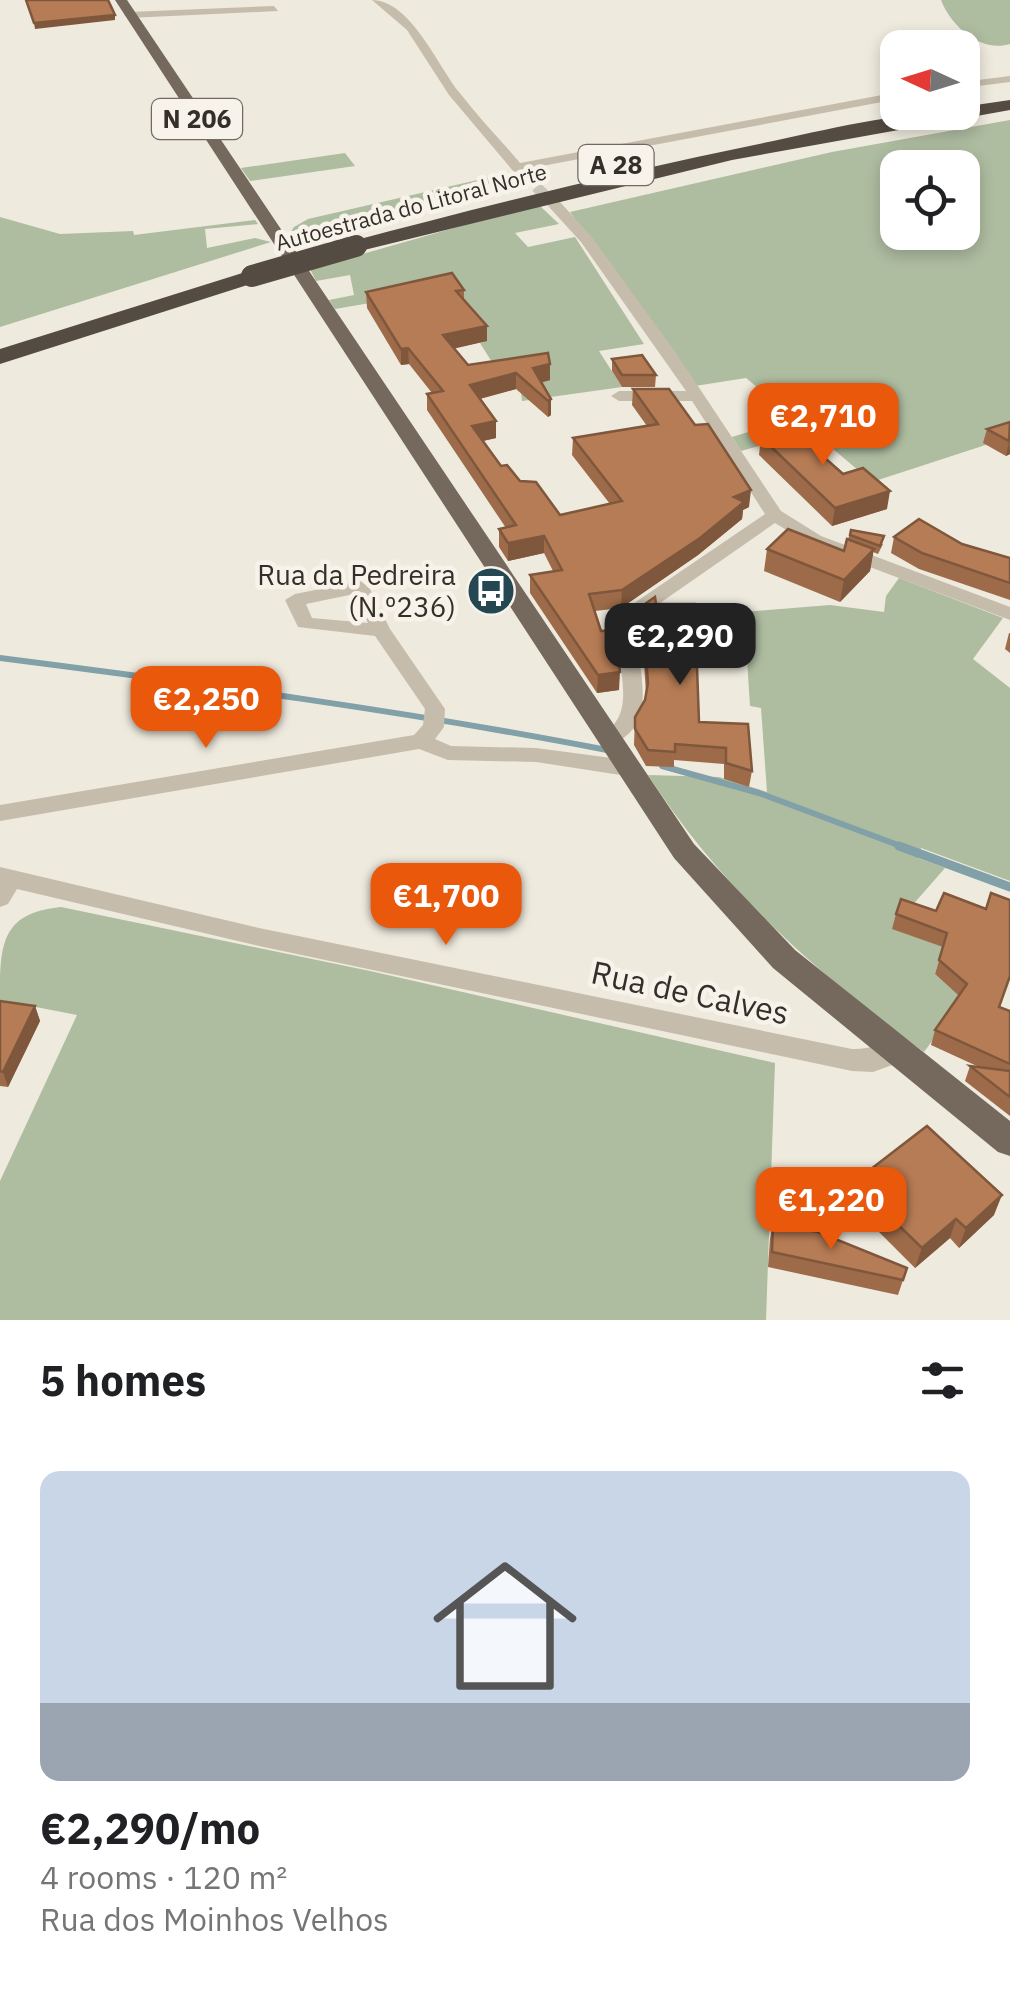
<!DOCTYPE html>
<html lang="en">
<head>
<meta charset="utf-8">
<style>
	body { margin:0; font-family:"IBM Plex Sans",sans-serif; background:#f2f2f2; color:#202124; height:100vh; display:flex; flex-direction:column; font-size:38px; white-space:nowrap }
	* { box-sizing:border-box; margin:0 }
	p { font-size:32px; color:#757577 }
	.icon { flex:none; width:55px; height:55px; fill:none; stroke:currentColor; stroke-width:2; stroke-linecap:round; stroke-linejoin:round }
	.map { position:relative; height:1320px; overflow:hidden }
	.drawer { display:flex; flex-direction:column; background:#fff; flex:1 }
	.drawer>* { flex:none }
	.needle { width:65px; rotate:274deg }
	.fabs { position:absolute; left:880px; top:30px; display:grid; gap:20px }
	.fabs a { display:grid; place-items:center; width:100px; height:100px; border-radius:20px; background:#fff; box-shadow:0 5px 15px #0003; font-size:50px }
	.price { position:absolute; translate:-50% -85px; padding:0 22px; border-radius:20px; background:#ea580c; color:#fff; font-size:32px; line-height:65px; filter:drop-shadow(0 2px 5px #0008) }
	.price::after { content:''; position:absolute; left:50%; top:60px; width:30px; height:22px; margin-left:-15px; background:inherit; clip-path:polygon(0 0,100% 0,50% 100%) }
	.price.current { background:#222; color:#fff }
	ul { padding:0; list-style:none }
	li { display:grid; align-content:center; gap:20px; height:530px; padding:0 40px }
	li span { display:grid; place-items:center; height:310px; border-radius:20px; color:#555 }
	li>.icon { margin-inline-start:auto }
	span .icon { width:180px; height:180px; fill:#fffc; stroke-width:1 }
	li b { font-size:42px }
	h2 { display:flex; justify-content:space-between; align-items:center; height:120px; padding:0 40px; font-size:42px }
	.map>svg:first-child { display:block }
</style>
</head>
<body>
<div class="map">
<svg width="1010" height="1320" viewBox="0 0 1010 1320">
	<rect width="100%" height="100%" fill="#efeade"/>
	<!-- green -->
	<g fill="#aebca0" fill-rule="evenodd">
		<path d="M941,0h69v44c-30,9 -59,-18 -69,-44z"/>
		<path d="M1010,120v317l-138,45 -60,-51 -71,20 -9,-14 63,-19 -49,-40 -51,8 -125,-174 262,-60zM898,168h64v64h-64z"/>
		<path d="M345,153l10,13 -105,15 -9,-13z"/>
		<path d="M512,172l5,5 -230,60 7,-10 14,-8z"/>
		<path d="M538,204l21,20 -44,9 13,14 47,-10 69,107 -45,7 23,36 -100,14 -1,-8 15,-3 -36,-15 -20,-32 6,-2 -34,-52 -117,20 -6,-9 25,-5 -4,-20 -34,6 -6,-12z"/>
		<path d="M0,217l60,17 73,-3 1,4 121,-15 3,4 -53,5 2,19 48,-10 16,4 -271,85z"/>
		<path d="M899,578l104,40 -30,41 37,29v193l-89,-33 -3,10 27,10 -42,48 40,31 -8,27 25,23 -3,10 -33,45c-108,-79 -203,-164 -276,-277l71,2 48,15 -6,-84 -11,-2 -6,-94 86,-7 54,7 2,-16z"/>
		<path d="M61,907l309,64 405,92 -9,257h-766v-139l77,-166 -77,-15c0,-54 0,-87 61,-93z"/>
	</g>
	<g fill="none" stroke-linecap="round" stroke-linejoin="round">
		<!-- stream-far1 -->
		<g stroke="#81a0a8" stroke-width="6">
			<path d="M0,658c203,26 406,53 607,92"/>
			<path d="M662,766l97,27 147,55"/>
		</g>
		<!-- stream -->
		<path stroke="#81a0a8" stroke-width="9" d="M899,846l111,41"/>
		<!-- minor-tunnel -->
		<path stroke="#cac5ba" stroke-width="11" stroke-dasharray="11 6" stroke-linecap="butt" d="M524,175l31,30"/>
		<!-- minor -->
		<g fill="#c6bcab" fill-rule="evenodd">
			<path d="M372,0c38,0 66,66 87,92 19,25 41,47 61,71l378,-71v7l-372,70 4,6 -6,4 -5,-1 -70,-83 -42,-65z"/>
			<path d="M274,6l4,5 -149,7 -5,-3 5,-3z"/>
			<path d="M1010,76v6l-48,6v-6z"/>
			<path d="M550,202h10l31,34 85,117 105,158 40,25 189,71v13l-201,-76 -34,-21 -138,96c-5,36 24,94 -15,120 -9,5 -13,7 -22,4l-4,-5c5,-6 14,-9 19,-15 22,-30 -9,-82 6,-111l144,-98 -73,-113h-73l-8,-5 8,-5h67l-105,-149 -31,-34z"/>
			<path d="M360,581l9,6 21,42 55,80 -1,18 -9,12 16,7 85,2 91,12 8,3 3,5 -3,5 -8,3 -91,-14 -88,-2 -29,-11 -419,72v-16l414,-70 9,-10 2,-16 -50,-73 -77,-9 -13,-27 10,-6zM354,594l14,29 -56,-5 -6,-14z"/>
			<path d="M0,867l259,61 593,121c18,1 41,-9 54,-5l4,8 -4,8 -33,12 -21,-1 -593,-125 -242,-57 -9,15 -8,3z"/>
		</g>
		<!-- primary -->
		<path fill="#75695d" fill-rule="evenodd" d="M115,0h12l567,844 101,106 215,171v35l-12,-4 -225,-184 -99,-110z"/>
		<!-- motorway -->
		<g fill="#544b42" fill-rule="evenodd">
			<path d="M1010,100v10l-278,50 -376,92 -10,-6 3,-4c136,-36 272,-70 410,-98 67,-14 135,-32 203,-32v-5z"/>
			<path d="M252,270l11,6 -3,5 -260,83v-15z"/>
		</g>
		<!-- motorway-bridge -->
		<path stroke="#544b42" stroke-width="22" d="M252,276l104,-30"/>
	</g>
	<!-- wall -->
	<g fill="#9d6b49">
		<path d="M464,290v9l23,27v15l-33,7 14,17 82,15 -9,2 10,17v16l-3,2 -32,-28 -36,10 16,22v17l-13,3 18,25 59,49 50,-11 -38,-49 1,-17 74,-12 -15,-21 1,-16 116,118 -6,3 -1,9 -44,36 -77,53 -26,3 24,79 -22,3 -67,-100v-18l23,-4 -9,-18 -36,8 -9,-14v-18l7,-1 -79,-118v-16l5,-1 -23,-29 -8,1 -34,-57 -1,-16z"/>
		<path d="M612,359l44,16 -1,12h-33l-10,-16z"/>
		<path d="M1010,422v32l-4,2 -23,-13 4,-14z"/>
		<path d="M761,437l64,18 -2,1 64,53 -55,17 -73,-71z"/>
		<path d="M851,530l32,14 -5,10 -5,-2 -3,19 -30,31 -76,-31 3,-22 77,2z"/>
		<path d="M894,537l68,7 48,14v42l-91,-31 -28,-16z"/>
		<path d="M656,604l47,35 -2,16h-4l2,67 53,49 -3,16 -25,-8v-15l-50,-4v7l-28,-1 -12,-21 1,-28 10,-17 1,-7 -5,-72 1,-15z"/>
		<path d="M1009,633h1v20l-5,-4z"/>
		<path d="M936,911l64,96 10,4v105l-45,-35 5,-15 9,1 -48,-22 4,-15 24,-34 -24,-22 8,-27 -51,-18 4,-15z"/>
		<path d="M0,1001l35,5 5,15 -32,66 -8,-1z"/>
		<path d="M854,1182l140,33 -35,33 -9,-10 -35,30 -66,-66z"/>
		<path d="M773,1224l134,44 -9,27 -130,-28 2,-28z"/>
	</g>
	<!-- shaded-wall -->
	<g fill="#7f573c">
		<path d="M115,15v5l-80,9 -1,-6z"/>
		<path d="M487,326v15l-43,10 -1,-16z"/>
		<path d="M408,348l1,16 -8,1v-16z"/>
		<path d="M550,364v16l-17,5v-17z"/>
		<path d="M516,373v16l-45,12 -1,-16z"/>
		<path d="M551,399v16l-3,2v-16z"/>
		<path d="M496,421v17l-23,5 -1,-17z"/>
		<path d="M828,438l-3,17 -19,6 2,-18z"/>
		<path d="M1009,441l1,13 -4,2z"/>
		<path d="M751,490l-2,17 -6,3 -1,9 -44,36 -77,53 1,-18 112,-93z"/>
		<path d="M890,491l-3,18 -55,17 3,-18z"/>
		<path d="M544,536v17l-36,8v-18z"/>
		<path d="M874,549l-4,22 -30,31 4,-22z"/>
		<path d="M620,672l-1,18 -22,3 1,-18z"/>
		<path d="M35,1006l5,15 -32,66 -5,-15z"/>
		<path d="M1002,1195l-8,20 -35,33 7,-20z"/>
		<path d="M956,1219l-6,19 -35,30 7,-20z"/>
	</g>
	<!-- building -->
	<g fill="#b67c55" stroke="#7f573c" stroke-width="2.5">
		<path d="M26,0h82l7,15 -81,8z"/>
		<path d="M452,273l12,17 -8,1 31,35 -44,9 25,30 80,-12 2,11 -17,4 18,31 -3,2 -32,-28 -46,12 26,36 -24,5 29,40 6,-1 13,16 16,1 24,33 62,-14 -49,-63 85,-14 -25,-35h36l26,36 13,-1 43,66 -17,7 10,5 -44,36 -78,52 -33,4 12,37 14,-1 5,42 -22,3 -68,-100 32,-5 -18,-34 -36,7 -9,-14 17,-4 -89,-131 16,-3 -35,-43 -7,1 -35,-57z"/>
		<path d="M642,355l14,20h-34l-10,-16z"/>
		<path d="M1010,422l-1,19 -22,-12z"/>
		<path d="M812,424l16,14 -20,5 35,31 20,-6 27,23 -55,17 -74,-71z"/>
		<path d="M919,519l43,25 48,14v25l-88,-30 -28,-16z"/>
		<path d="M788,529l56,22 3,-12 27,10 -30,31 -77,-31z"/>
		<path d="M851,530l33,6 -4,10 -30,-11z"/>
		<path d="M655,597l1,7h39l8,35h-7l3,83 49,2 4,47 -26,-8v-15l-51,-4v8l-27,-2 -13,-21v-12l10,-17 3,-17 -6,-77z"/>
		<path d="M944,893l42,16 5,-16 19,7v76l-11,31 11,4v53l-75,-34 32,-46 -28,-24 8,-27 -51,-19 5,-15 35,12z"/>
		<path d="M0,1001l35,5 -32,66 -3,-1z"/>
		<path d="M970,1066l40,5v26z"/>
		<path d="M927,1126l75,69 -36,33 -10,-9 -34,29 -68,-66z"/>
		<path d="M773,1224l45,8 89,36 -4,12 -131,-28z"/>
	</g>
	<!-- icons -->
	<defs>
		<g id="bus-disc" transform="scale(2.5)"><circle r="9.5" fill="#244751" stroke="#f7f3ea"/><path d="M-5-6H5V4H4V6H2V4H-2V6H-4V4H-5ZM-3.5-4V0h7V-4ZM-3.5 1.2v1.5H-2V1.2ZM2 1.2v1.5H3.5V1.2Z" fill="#fff"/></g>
	</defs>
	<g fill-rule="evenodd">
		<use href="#bus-disc" x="491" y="591"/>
	</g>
	<g text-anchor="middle" stroke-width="9" stroke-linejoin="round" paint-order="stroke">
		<!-- far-street labels -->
		<g font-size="22" fill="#352f2a" stroke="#f7f3ea">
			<text transform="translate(411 207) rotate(-15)" y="8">Autoestrada do Litoral Norte</text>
		</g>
		<!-- shield labels -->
		<g fill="#f7f3ea" stroke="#6f6a64" stroke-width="2.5">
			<rect x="152" y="99" width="90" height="40" rx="8"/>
			<rect x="578.5" y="145" width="75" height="40" rx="8"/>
		</g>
		<g font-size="25" font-weight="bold" fill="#352f2a">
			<text x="197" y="128">N 206</text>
			<text x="616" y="174">A 28</text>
		</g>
		<!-- poi labels -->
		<g font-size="28" fill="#352f2a" stroke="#f7f3ea" text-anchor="end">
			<text x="456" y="585">Rua da Pedreira<tspan x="456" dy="32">(N.º236)</tspan></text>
		</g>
		<!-- near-street labels -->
		<g font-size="32" fill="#352f2a" stroke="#f7f3ea">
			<text transform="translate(690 993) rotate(12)" y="11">Rua de Calves</text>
		</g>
	</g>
</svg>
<div class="fabs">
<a><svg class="needle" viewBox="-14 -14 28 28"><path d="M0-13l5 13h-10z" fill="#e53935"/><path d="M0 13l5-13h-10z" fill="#757577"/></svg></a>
<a><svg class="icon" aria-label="locate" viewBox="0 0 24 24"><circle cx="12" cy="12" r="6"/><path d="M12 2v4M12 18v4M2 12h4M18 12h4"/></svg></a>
</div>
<b class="price" style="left:823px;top:468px">€2,710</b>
<b class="price current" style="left:680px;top:688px">€2,290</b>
<b class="price" style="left:206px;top:751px">€2,250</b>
<b class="price" style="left:446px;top:948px">€1,700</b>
<b class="price" style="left:831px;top:1252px">€1,220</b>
</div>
<section class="drawer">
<h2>5 homes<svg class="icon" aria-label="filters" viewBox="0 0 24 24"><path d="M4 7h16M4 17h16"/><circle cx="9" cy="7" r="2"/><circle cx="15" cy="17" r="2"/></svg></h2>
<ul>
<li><span style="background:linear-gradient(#c9d6e8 75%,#9aa5b1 0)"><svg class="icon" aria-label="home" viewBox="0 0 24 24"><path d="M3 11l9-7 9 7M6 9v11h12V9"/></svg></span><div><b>€2,290/mo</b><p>4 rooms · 120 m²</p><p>Rua dos Moinhos Velhos</p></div></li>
</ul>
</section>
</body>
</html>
